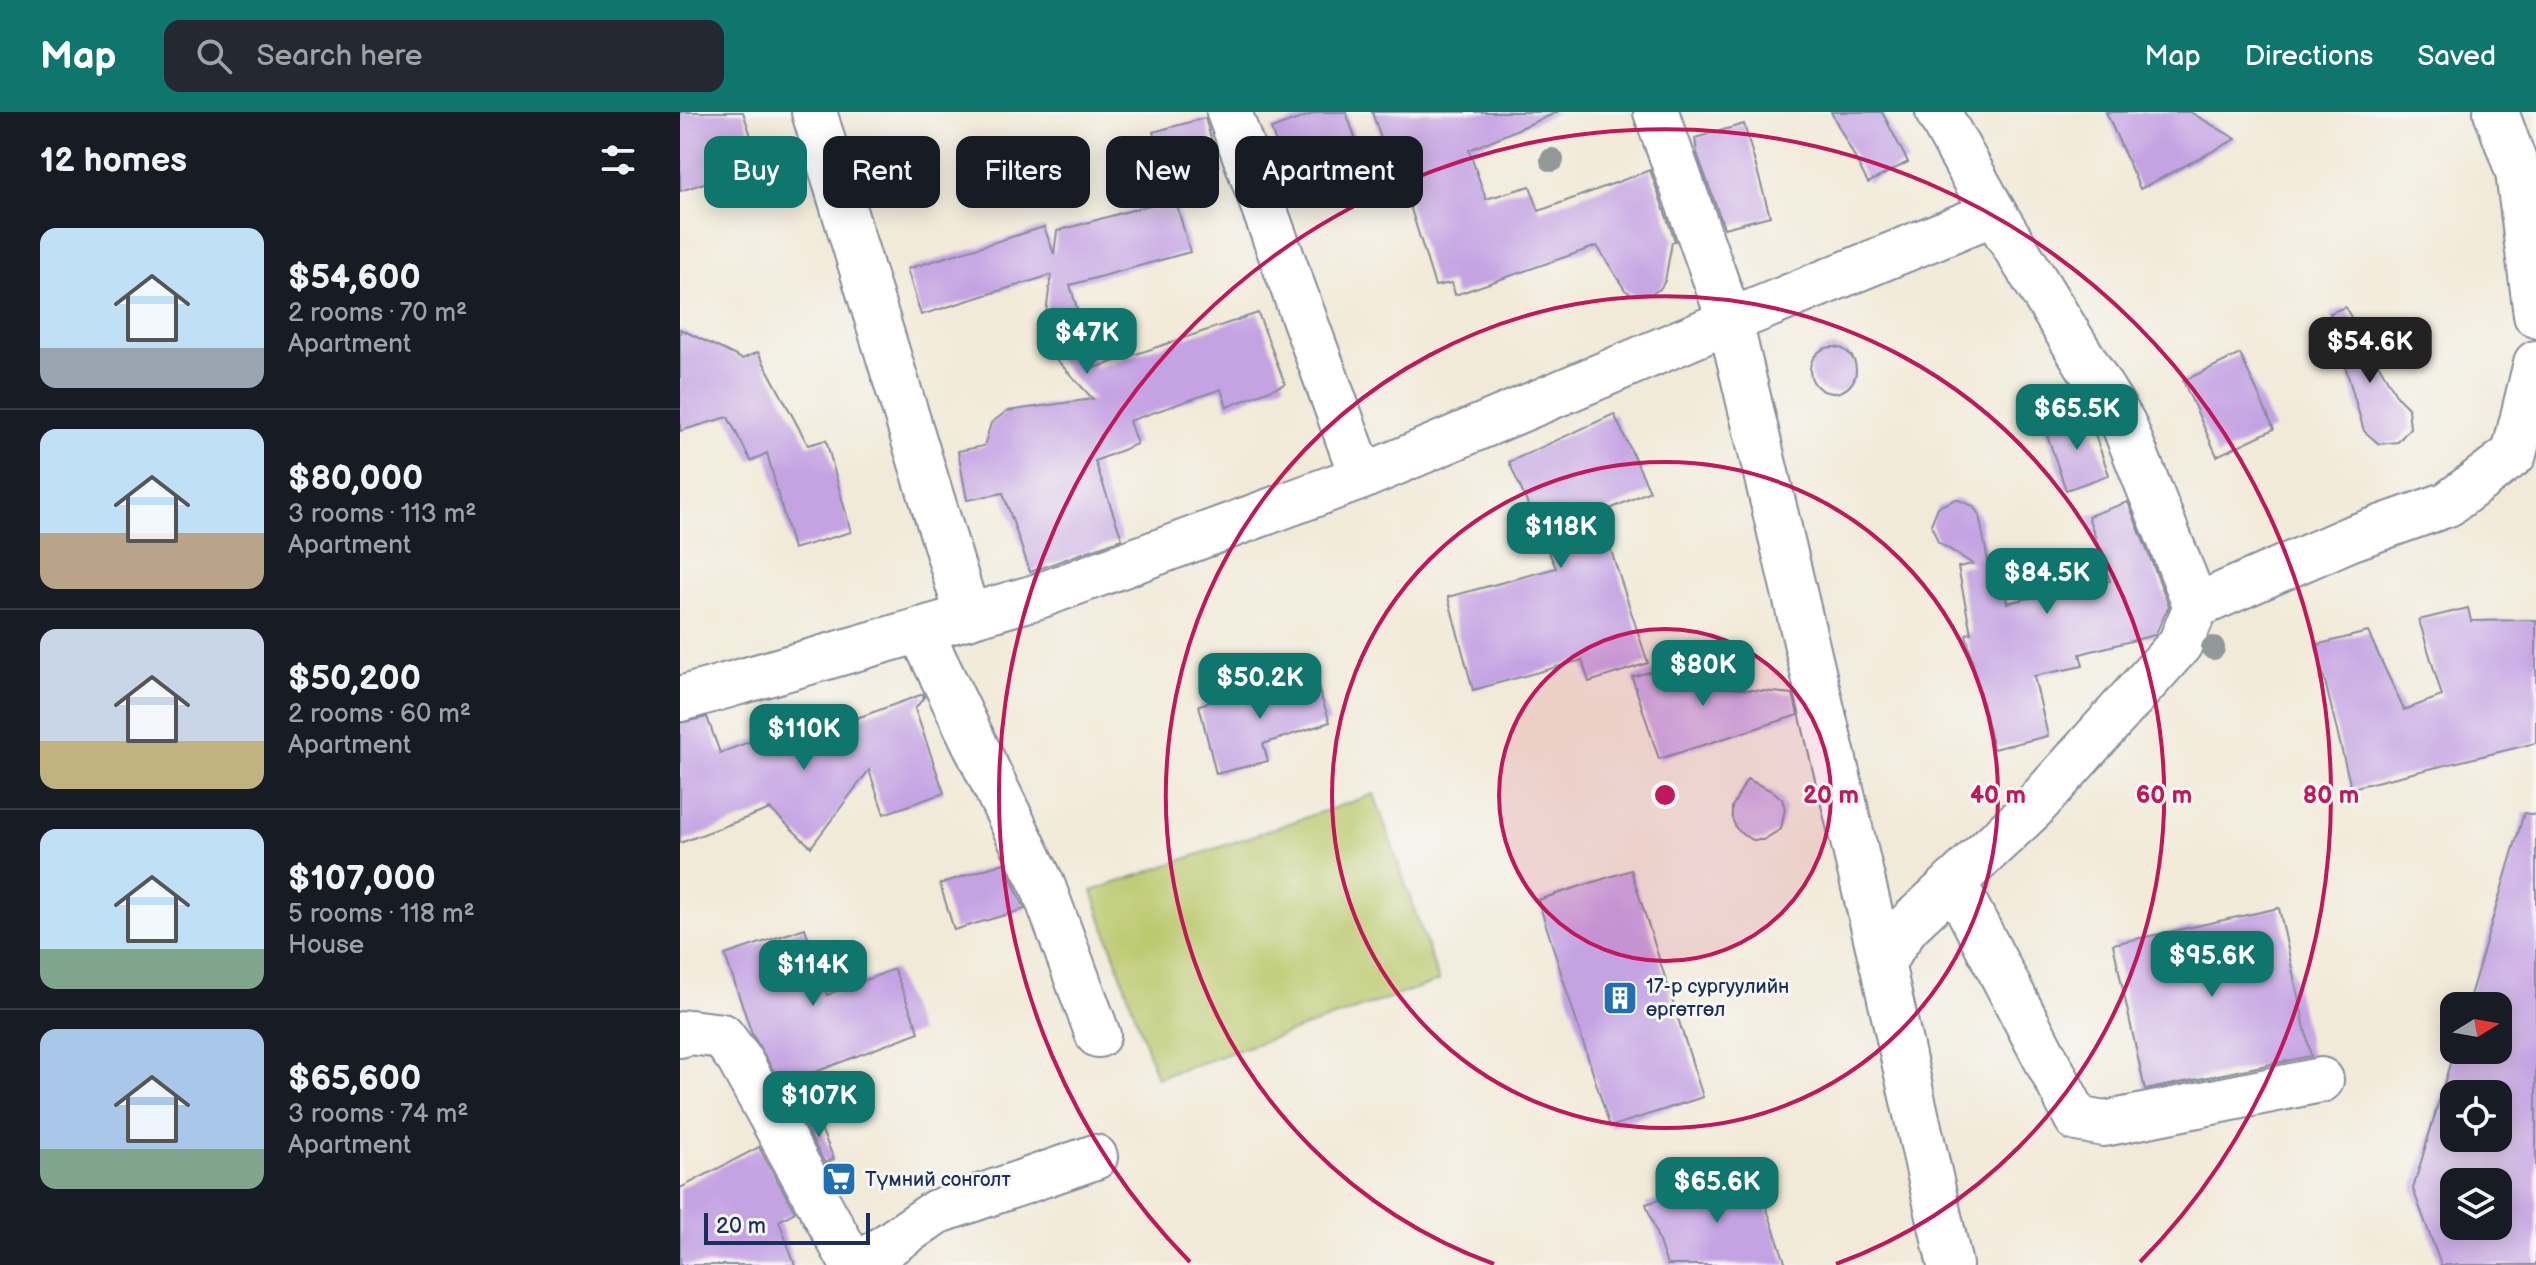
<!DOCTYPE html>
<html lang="en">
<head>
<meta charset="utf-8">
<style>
	body { margin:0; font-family:"Balsamiq Sans",sans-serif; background:#242831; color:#f1f3f6; height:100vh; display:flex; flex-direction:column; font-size:30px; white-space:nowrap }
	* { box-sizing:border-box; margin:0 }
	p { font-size:26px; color:#9ea1a6 }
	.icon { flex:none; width:44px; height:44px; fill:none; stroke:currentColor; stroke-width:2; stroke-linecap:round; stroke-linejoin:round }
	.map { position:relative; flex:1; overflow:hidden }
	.details { display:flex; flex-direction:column; background:#171b24; width:680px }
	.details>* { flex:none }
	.guide { position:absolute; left:24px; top:24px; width:760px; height:72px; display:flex; gap:16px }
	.needle { width:52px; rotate:79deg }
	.buttons { position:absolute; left:1760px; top:880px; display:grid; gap:16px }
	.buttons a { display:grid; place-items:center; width:72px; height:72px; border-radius:16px; background:#171b24; box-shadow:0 4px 20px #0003; font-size:40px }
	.scale { position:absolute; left:24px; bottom:20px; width:166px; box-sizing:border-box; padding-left:8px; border:4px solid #1b2f5e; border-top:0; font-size:22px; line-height:28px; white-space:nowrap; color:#1b2f5e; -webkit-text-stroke:6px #f6f6f2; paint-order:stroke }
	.price { position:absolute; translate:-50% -68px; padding:0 18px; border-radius:16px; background:#0f766e; color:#fff; font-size:26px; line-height:52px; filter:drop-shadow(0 2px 4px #0008) }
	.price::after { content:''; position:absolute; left:50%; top:48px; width:24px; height:18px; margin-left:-12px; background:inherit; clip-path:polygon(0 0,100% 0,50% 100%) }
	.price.selected { background:#222; color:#fff }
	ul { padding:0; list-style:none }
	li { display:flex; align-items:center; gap:24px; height:200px; padding:0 40px }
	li+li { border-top:2px solid #363941 }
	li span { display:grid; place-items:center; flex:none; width:224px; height:160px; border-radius:16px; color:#555 }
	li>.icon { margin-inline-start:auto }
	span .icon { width:96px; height:96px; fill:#fffc; stroke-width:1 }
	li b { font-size:34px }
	h2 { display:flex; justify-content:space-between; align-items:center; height:96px; padding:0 40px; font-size:34px }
	.pill { padding:0 28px; border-radius:16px; background:#171b24; box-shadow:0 4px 20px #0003; font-size:28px; line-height:72px }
	.pill.selected { background:#0f766e; color:#fff }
	header { display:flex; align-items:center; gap:48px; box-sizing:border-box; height:112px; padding:0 40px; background:#0f766e; color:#fff }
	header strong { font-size:38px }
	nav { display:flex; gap:44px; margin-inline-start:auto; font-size:28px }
	.search { width:560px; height:72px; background:#242831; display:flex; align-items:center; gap:20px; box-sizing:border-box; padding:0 28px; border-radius:16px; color:#9ea1a6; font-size:30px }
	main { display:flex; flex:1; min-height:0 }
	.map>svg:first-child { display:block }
</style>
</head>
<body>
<header>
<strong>Map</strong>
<div class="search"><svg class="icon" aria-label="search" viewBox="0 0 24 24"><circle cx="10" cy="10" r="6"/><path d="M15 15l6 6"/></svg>Search here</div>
<nav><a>Map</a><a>Directions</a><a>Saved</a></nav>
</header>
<main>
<section class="details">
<h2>12 homes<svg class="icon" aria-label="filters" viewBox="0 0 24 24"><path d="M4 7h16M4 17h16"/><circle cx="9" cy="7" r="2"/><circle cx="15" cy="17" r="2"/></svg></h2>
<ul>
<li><span style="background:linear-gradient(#bfe0f5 75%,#9aa5b1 0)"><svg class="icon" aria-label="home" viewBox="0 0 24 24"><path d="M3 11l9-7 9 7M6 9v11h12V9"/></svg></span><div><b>$54,600</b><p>2 rooms · 70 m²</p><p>Apartment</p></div></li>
<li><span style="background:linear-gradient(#bfe0f5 65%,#b9a48a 0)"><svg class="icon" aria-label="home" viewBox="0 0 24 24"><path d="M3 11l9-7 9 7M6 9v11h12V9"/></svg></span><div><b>$80,000</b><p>3 rooms · 113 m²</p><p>Apartment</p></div></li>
<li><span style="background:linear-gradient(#c9d6e8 70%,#c2b280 0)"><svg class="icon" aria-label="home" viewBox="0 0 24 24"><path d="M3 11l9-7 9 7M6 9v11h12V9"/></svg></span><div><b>$50,200</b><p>2 rooms · 60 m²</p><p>Apartment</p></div></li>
<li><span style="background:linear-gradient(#bfe0f5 75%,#7fa58c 0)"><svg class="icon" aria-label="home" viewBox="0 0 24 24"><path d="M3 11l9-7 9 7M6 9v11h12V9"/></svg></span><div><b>$107,000</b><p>5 rooms · 118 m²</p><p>House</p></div></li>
<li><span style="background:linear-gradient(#a9c7e8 75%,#7fa58c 0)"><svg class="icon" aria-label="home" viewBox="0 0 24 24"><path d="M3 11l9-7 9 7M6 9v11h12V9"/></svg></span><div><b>$65,600</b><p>3 rooms · 74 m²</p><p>Apartment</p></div></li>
</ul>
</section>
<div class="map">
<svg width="1856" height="1153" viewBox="0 0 1856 1153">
	<rect width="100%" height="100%" fill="#f6f6f2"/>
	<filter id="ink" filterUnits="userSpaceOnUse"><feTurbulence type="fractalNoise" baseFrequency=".0125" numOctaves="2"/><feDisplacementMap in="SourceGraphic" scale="16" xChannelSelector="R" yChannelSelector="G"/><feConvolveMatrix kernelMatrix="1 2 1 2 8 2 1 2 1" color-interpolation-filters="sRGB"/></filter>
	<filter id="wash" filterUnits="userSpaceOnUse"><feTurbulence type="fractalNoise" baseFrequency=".006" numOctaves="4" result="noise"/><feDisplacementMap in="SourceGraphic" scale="32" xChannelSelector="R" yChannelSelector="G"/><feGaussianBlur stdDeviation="1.8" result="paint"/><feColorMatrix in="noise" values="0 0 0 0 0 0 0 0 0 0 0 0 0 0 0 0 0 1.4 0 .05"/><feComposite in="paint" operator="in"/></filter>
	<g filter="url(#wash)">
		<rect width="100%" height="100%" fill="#f2ead8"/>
		<!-- green -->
		<path fill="#b9c769" stroke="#6a7b64" stroke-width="2" d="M694,682l65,187 -282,97 -65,-187z"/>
		<g id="blocks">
			<!-- building -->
			<g fill="#c5a3e3" fill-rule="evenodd">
				<path d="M0,0h63l12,36v18l-75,25z"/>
				<path d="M638,0h28l12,34 -72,26 -15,-43z"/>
				<path d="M692,0h186l-89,38 17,49 44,-13 9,25 111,-41 25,71 -3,1 -7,39 -5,8 -9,5 -18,1 -8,-5 -28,-44 -142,49 -3,-12 -17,3 -29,-93 -6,2z"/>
				<path d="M1151,0h51l26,50 -40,21z"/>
				<path d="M1426,0h84l46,27 -96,50z"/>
				<path d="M525,6l14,48 -52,15 -14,-49z"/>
				<path d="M1064,12l26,92 -46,12 -27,-75 -2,-15z"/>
				<path d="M495,86l15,54 -120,33 25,83 163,-55 27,71 -58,23 -6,-18 -92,32 8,23 -42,17 27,78 -92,33 -27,-79 -36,7 -9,-49 26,-5 7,-23 16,-12 86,-12 -51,-55 9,-69 -130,40 -14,-46 137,-42 10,27 3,-23z"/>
				<path d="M1665,195l53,91 10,10 2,20 -12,14 -19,2 -15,-13 -34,-118z"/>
				<path d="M0,217l62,30 16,-7 50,93 18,-5 25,92 -58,17 -26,-96 -16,8 -23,-44 -48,14z"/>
				<circle cx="1153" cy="258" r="23"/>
				<path d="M1560,242l34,75 -57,27 -34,-75z"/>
				<path d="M934,302l36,77 -51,23 49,149 -59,19 -7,-22 -109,30 -25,-93 108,-29 -47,-106z"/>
				<path d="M1408,303l21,60 -43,15 -21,-61z"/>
				<path d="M1276,387l17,7 6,9 9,46 11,-2 8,44 103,-22 -22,-65 40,-14 41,104 -14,29 -75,19 3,12 -49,10 14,60 -55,13 -27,-115 5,-1 -13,-66 15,-3 -35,-22 -7,-18 7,-17z"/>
				<path d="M1788,496l3,13 65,-1v123l-185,45 -35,-143 52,-13 36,78 38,-14 -23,-76z"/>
				<path d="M1022,544l9,30 82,8 5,21 -139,44 -27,-82z"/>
				<path d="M633,562l17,48 -67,22 5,17 -52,13 -17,-69z"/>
				<path d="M243,582l1,3 -9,12 29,84 -60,21 -15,-44 -58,77 -41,-38 -90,34v-120l27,-6 13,36 58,-22 5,14z"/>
				<path d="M1067,667l27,13 8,7 3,10 -4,20 -18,11h-10l-10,-5 -7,-7 -4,-10v-11z"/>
				<path d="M1844,701l12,2v450h-95l-28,-76 41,-139h44v-44h-31zM1774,982h44v44h-44zM1774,1070h44v44h-44z"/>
				<path d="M324,751l21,46 -71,21 -14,-46z"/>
				<path d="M951,758l72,227 -93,30 -72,-227z"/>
				<path d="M1599,796l32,148 -166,34 -32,-146z"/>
				<path d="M125,816l22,67 67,-26 25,63 -137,53 -30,-51 -27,-79z"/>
				<path d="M136,1005l18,42 -9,4 -22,-39z"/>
				<path d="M79,1035l36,65 -16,9 16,44h-115v-77z"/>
				<path d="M1073,1056l33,97h-119l-21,-61z"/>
			</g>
		</g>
	</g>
	<g filter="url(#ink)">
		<use href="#blocks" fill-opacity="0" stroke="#868c9b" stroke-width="2"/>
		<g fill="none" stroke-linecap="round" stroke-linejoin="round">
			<!-- minor casing -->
			<g stroke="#868c9b" stroke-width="48">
				<g id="minor">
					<path d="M134,0l154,505"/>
					<path d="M549,0l133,365"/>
					<path d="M976,0l74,209 152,642"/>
					<path d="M1258,0l56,101 129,210 73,183"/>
					<path d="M1816,0l22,60 18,143"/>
					<path d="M240,518l122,254 56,151"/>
					<path d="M0,587l359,-103 323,-119 368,-156 264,-108"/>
					<path d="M1274,770l123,237 27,5 217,-44"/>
					<path d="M0,923l10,-3 32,4 17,23 114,206"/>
					<path d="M179,1153l77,-53 159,-55"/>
					<path d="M1270,1153l-68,-302 25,-37 125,-117 148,-165 16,-38 153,-67 99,-35 66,-50 22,-91"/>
				</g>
			</g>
			<!-- minor -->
			<use href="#minor" stroke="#fff" stroke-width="44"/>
		</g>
		<!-- trees -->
		<g fill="#919897">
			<circle cx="872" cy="48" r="12"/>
			<circle cx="1533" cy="536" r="12"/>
		</g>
	</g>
	<!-- distance rings -->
	<circle cx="985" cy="683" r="166" fill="#c2185b" fill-opacity=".12"/>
	<g fill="none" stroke="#c2185b" stroke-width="4">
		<circle cx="985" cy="683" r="166"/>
		<circle cx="985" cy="683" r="333"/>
		<path d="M814 1152A499 499 0 1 1 1156 1152"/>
		<path d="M510 1150A666 666 0 1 1 1460 1150"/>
	</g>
	<!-- icons -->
	<defs>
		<g id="building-square" transform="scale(1.8)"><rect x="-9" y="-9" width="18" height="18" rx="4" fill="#1f6fb2" stroke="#f6f6f2"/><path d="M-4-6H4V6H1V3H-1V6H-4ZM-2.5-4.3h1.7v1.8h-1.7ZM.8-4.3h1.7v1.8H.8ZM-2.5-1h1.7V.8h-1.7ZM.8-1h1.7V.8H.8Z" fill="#fff"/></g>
		<g id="supermarket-square" transform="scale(1.8)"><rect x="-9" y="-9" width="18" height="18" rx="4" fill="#1f6fb2" stroke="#f6f6f2"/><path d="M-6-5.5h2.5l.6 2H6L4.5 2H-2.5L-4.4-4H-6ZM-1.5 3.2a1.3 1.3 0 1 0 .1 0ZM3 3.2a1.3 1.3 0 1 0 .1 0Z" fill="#fff"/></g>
	</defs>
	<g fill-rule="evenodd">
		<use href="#building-square" x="940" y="886"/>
		<use href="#supermarket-square" x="159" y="1067"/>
	</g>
	<g text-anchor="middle" stroke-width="6" stroke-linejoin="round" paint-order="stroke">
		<!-- poi labels -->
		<g font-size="20" fill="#1b2f5e" stroke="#f6f6f2" text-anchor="start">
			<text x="966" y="881">17-р сургуулийн<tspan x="966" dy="23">өргөтгөл</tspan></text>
			<text x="185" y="1074">Түмний сонголт</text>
		</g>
	</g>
	<circle cx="985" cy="683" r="12" fill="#c2185b" stroke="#f6f6f2" stroke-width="4"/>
	<g font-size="24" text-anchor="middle" font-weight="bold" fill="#c2185b" stroke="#f6f6f2" stroke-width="6" stroke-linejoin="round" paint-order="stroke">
		<text x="1151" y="691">20 m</text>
		<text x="1318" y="691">40 m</text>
		<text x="1484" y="691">60 m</text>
		<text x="1651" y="691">80 m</text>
	</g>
</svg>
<div class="buttons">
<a><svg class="needle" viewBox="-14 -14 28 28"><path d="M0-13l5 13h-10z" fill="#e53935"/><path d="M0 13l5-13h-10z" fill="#9ea1a6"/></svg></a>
<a><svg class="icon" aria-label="locate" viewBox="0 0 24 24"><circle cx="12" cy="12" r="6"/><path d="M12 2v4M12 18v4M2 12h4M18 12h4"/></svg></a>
<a><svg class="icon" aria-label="layers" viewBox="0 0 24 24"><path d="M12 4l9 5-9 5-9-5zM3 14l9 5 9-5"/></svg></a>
</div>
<div class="scale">20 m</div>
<b class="price" style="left:407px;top:264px">$47K</b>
<b class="price selected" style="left:1690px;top:273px">$54.6K</b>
<b class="price" style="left:1397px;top:340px">$65.5K</b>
<b class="price" style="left:881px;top:458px">$118K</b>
<b class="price" style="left:1367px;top:504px">$84.5K</b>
<b class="price" style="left:1023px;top:596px">$80K</b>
<b class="price" style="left:580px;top:609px">$50.2K</b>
<b class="price" style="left:124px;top:660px">$110K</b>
<b class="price" style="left:1532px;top:887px">$95.6K</b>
<b class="price" style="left:133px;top:896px">$114K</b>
<b class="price" style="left:139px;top:1027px">$107K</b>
<b class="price" style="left:1037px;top:1113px">$65.6K</b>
<div class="guide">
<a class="pill selected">Buy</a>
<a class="pill">Rent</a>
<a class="pill">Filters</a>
<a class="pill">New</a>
<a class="pill">Apartment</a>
</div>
</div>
</main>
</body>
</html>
